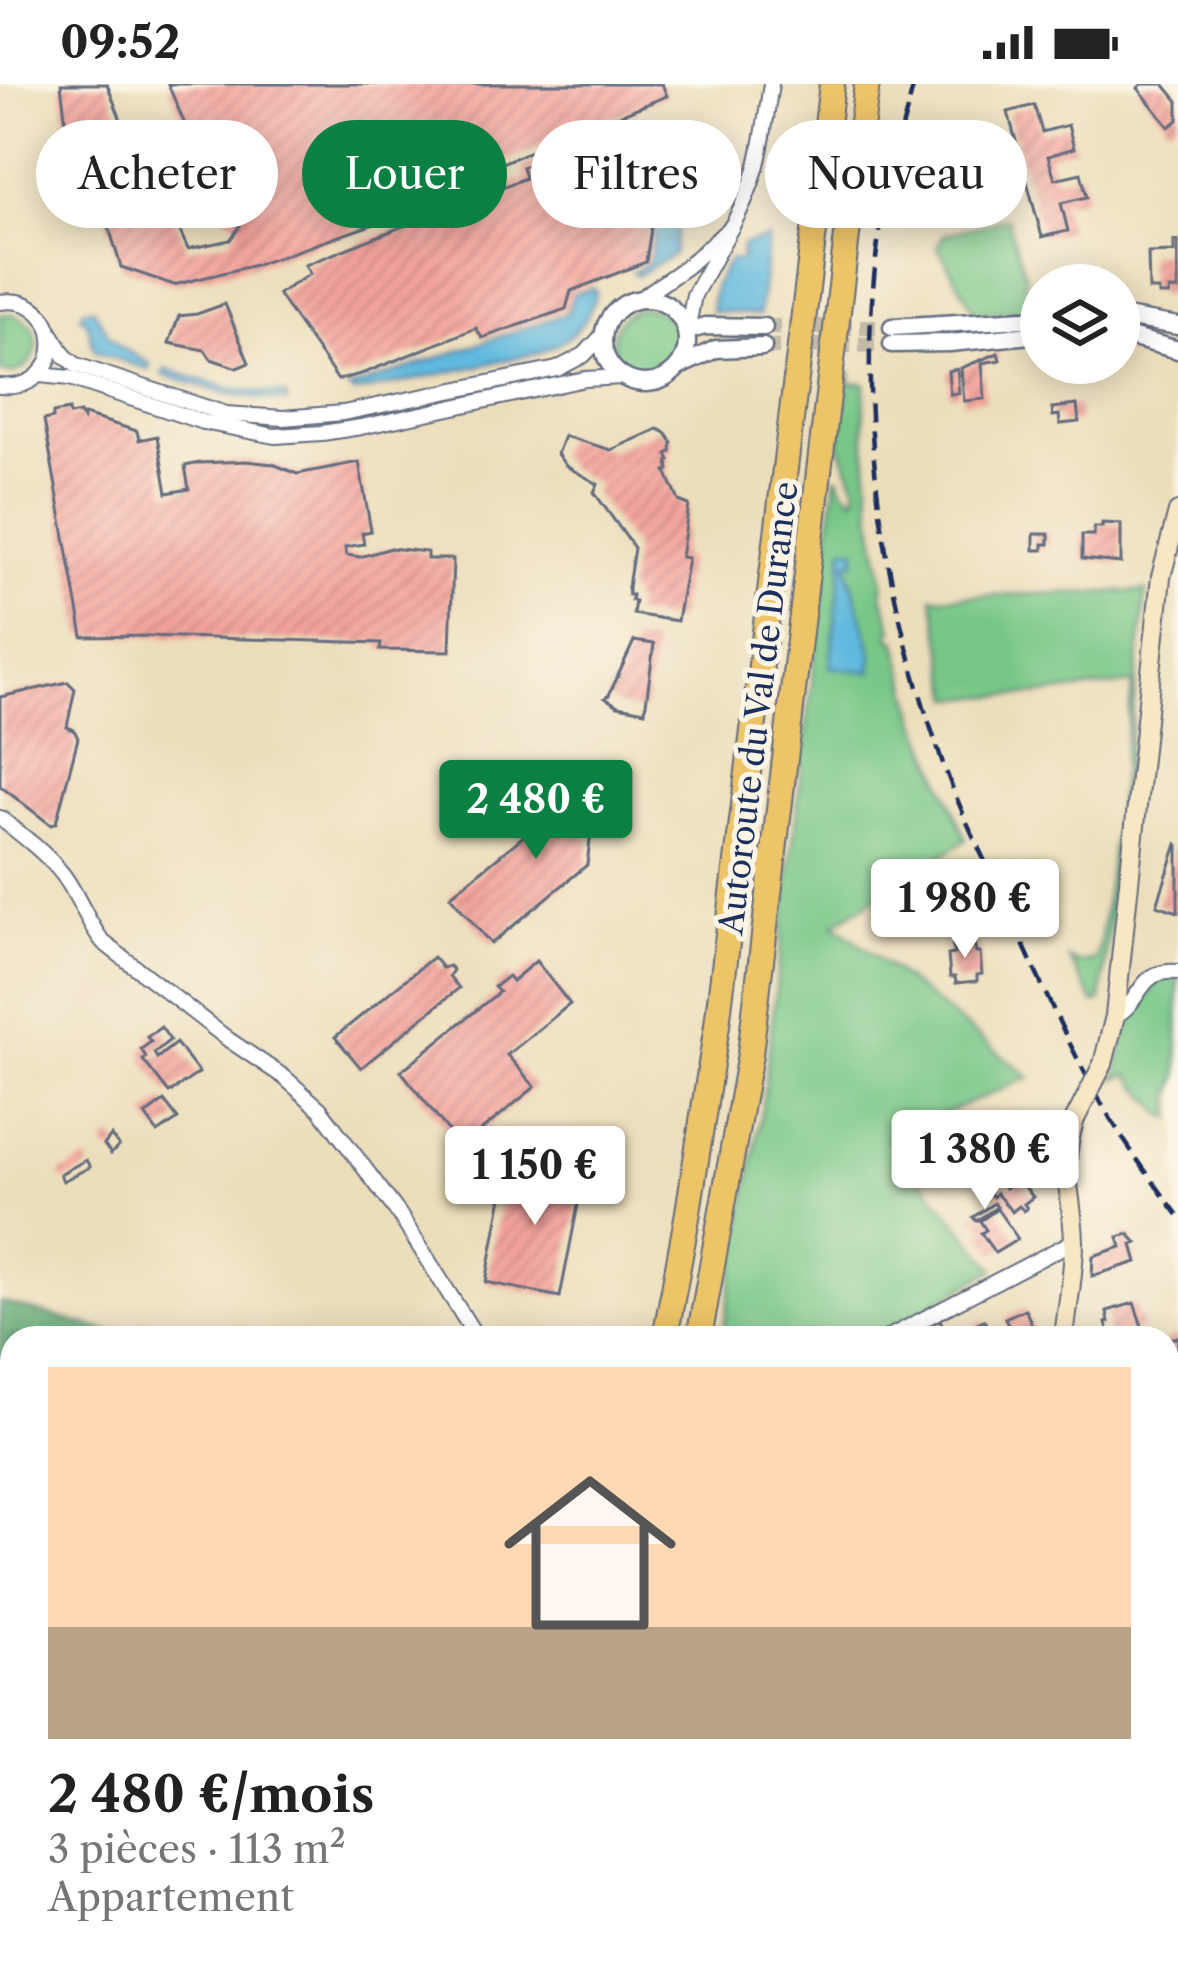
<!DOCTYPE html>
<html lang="fr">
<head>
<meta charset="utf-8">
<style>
	body { margin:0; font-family:"Libre Caslon Text",serif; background:#f6f6f6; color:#222; height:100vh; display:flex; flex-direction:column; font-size:45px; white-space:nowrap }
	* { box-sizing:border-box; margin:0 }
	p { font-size:39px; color:#767676 }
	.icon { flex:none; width:66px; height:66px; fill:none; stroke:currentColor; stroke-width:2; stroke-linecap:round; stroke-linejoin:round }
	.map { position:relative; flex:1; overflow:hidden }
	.side { position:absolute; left:0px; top:1242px; width:1179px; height:663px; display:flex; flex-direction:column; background:#fff; border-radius:36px 36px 0 0; box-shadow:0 6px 30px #0003 }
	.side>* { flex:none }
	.top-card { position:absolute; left:36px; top:36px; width:1107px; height:108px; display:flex; gap:24px }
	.fabs { position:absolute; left:1020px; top:180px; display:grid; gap:24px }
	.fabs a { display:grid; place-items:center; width:120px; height:120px; border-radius:50%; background:#fff; box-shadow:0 6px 30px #0003; font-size:60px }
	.price { position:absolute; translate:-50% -102px; padding:0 27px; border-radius:12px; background:#fff; color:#222; font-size:39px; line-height:78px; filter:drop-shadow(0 3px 6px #0008) }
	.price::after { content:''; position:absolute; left:50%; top:72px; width:36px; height:27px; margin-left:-18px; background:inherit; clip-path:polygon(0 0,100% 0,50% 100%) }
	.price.current { background:#0b8043; color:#fff }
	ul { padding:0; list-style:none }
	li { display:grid; align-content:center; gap:24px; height:636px; padding:0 48px }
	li+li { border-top:3px solid #e0e0e0 }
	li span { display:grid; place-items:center; height:372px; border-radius:0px; color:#555 }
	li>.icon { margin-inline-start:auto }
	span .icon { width:216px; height:216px; fill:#fffc; stroke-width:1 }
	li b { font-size:51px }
	.pill { padding:0 42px; border-radius:54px; background:#fff; box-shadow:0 6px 30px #0003; font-size:42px; line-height:108px }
	.pill.current { background:#0b8043; color:#fff }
	.status { display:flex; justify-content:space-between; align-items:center; height:84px; padding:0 60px; background:#fff; direction:ltr }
	.status svg { height:33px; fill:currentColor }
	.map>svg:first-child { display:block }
</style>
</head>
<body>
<div class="status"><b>09:52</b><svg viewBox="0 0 49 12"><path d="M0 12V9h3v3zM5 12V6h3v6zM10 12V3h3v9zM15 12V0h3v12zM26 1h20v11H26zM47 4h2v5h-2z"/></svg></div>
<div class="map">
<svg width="1178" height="1904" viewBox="0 0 1178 1904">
	<defs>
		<pattern id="forest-crowns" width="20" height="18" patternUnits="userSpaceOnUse" patternTransform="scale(3)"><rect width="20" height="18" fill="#62ac74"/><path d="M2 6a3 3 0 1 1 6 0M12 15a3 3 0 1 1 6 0" fill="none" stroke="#508c62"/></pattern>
		<pattern id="park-tufts" width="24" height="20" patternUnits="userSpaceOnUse" patternTransform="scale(3)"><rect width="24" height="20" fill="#78c788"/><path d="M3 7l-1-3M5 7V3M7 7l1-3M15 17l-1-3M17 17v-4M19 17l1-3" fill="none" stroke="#62a272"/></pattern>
		<pattern id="building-hatch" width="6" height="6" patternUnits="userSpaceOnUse" patternTransform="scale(3)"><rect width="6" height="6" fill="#f4a39b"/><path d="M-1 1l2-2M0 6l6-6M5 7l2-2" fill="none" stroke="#c58582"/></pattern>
	</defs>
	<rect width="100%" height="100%" fill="#fcf5e5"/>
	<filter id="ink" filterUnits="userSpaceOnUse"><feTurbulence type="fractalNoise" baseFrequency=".00833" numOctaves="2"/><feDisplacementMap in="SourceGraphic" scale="24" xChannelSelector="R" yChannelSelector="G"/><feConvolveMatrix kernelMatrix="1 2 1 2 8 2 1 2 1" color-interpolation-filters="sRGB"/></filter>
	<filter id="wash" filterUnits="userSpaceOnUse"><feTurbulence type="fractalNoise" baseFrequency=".004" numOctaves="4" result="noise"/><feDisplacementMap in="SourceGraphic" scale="48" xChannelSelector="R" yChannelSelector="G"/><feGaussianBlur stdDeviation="2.7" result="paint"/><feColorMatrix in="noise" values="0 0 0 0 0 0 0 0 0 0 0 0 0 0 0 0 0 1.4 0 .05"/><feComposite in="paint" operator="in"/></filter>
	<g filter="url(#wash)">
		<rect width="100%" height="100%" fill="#ecdebb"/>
		<!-- grass -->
		<g fill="#78c788" stroke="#4a7b73" stroke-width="3">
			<path d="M1007,134l18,57 1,35 -50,4 -39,-68 7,-11z"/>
			<circle cx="645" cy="256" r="32"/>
			<path d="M12,230c26,9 33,32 14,53l-13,6 -13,-1v-57z"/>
			<path d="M849,288h2l-1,11h15l-1,46 8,88 12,66 -2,11 11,35 -3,1 1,9h5l21,80 49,121 -132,84 196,153 -143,61 108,131 -121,69h-152l40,-232 74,-629h3l4,11 11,10 3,-9 -18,-45z"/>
			<path d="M1146,507l-45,410 -7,2 -25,-44c10,5 17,5 27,0l4,-14 33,-262 -87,11 -93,4 -20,-101z"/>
			<path d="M1178,892v98l-6,24 1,20 -9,-3 -36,-41 -14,6c6,-16 12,-61 17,-69 4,-6 11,-9 15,-15 10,-14 14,-19 32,-20z"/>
		</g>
		<!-- forest -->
		<path fill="url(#forest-crowns)" stroke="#3e6e69" stroke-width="3" d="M0,1218l134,36h-122v452l-12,-11z"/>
		<!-- park -->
		<path fill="url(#park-tufts)" stroke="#4a7b73" stroke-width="3" d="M12,1786v107h370l-5,11h-377v-116z"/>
		<!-- water -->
		<g fill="#61b9de" stroke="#3e749e" stroke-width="3">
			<path d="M676,105h6l-8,65 -36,21 -5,-2 16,-11c7,-26 4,-56 27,-73z"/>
			<path d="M768,155l-9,76 -48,-4 3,-24 15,-27 12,1 1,-16z"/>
			<path d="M592,204l4,3c-6,33 -29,52 -59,62l-183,40 -6,-4 215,-74 5,-4 5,-17z"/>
			<path d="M93,224l16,27 12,12 29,17 -1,6 -52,-18c-10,-11 -3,-28 -17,-36l3,-6z"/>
			<path d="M165,285l63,19 58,7 1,7 -59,-8 -65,-19z"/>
			<path d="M844,463l12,2 -1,13 -9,1 27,92 -2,17 -41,-5z"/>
		</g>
		<g id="blocks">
			<!-- building -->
			<g fill="url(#building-hatch)">
				<path d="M61,0h46l28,72 16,12 37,81 42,-9 10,-14 -40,-28 -20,-50 8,-16 -20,-48h494l5,12 -257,104 3,9 -16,7 -138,48 -85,21 -53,-18 -29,-96 -26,-47z"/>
				<path d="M1142,0h22l14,17v19l-9,7 -31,-39z"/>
				<path d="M1034,21l8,27 26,-7 6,23 -26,8 7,23 26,-6 6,24 -26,6 7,28 -26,6 -34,-125z"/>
				<path d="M620,46l13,4 23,60 -10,68 -75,29 -5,18 -84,29 -6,-10 -112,45 -26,7 -60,-86 32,-20 -5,-9 220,-87 -3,-11z"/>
				<path d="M1174,157h4v49h-9v5h-10v-5h-10l-1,-37 26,-1z"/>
				<path d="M225,220l24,59 -12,5 -26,-9 -6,-9 -36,-7 10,-27 18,-2z"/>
				<path d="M998,269l2,7 -18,3 3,36 -21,2 -3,-33z"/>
				<path d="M957,285l2,24 -9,1 -2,-23z"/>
				<path d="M1077,321l2,17 -19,2 -1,-9 -6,1 -1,-8z"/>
				<path d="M69,326l1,5 10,-2 3,6 1,-4 53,16 2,9 18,-4 10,57 22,-4 -4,-23 15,-3 46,-2 27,3 24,10 62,-12 12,69 -9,2 2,11 -19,3 1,8 14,2 31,-9 36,4v7h26l-3,92 -70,-1 1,-7 -233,-7 -65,1 -39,-217 9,-2v-5z"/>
				<path d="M658,345l8,4 6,9 -1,10 -4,2 3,6 -2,1 1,9 -3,1 13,30 10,4 -8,52 7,1 -11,63 -44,-7 2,-13 -4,-1 1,-5h-4v-8l6,-39 -40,-56 4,-8 -32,-18 -9,-12 7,-18 47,14z"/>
				<path d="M1102,439l19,1v39l-39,-4v-24h12v-8h8z"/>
				<path d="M1034,450h15v10h-6v6h-9z"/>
				<path d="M634,557l20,3 -9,67 -27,-5 -13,-8 4,-3z"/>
				<path d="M68,598l7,7 -8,38 7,3 4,8 -22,85 -5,2 -51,-39v-89z"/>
				<path d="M607,684l18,21 -32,26 -6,50 -96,79 -41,-48z"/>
				<path d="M1177,760l1,1v67l-21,-7z"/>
				<path d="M973,854l3,15h4l2,21 -5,1v6l-21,2 -1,-6h-5l-2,-22 6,-1 -2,-15z"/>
				<path d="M433,873l9,11 7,-2 4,4 -4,6 10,12 -98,80 -26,-31z"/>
				<path d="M536,877l34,43 -63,51 28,32 -74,60 -60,-76 98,-79 -5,-5 14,-11 4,5z"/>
				<path d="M161,943l9,13 -16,13 3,5 19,-15 23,30 -30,20 -26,-33 3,-3 -5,-8 10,-7 -4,-5z"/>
				<path d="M164,1017l14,18 -20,14 -13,-18z"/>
				<path d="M943,1045l10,14 -30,24 -11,-17z"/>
				<path d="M111,1052l8,10 -8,8 -7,-9z"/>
				<path d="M1028,1064l7,12 -8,5 -7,-13z"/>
				<path d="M509,1075l75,15 -24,123 -74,-15z"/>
				<path d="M86,1076l4,7 -27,14 -3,-7z"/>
				<path d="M1025,1090l3,3 -6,6 11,14 -9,7 3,4 -3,3 -5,-5 -7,6 -16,-19 -3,4 -10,-11 13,-11 9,13z"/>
				<path d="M994,1119l3,4 -21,14 -3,-4z"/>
				<path d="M997,1125l21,30 -23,14 -14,-20 5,-3 -6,-9z"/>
				<path d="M1129,1150l8,9 -5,2 5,17 -45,14 1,-20 28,-9 -3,-10z"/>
				<path d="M1134,1219l9,26 -33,9 -4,-15 3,-1 -2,-11z"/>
				<path d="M1025,1225l12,27 -23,2 -9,-20z"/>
				<path d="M940,1236l6,12 -10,5 -7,-12z"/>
				<path d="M984,1236l9,18h-34l18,-9 -2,-5z"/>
				<path d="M1178,1253v26l-6,2 -2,-4 -3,1v-22z"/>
				<path d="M1175,1471l3,12 -9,5 -2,-13z"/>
				<path d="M1178,1496v19l-7,7 7,15 -11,8v-40z"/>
				<path d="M1167,1641l11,16 -8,8 3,4 -6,4z"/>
				<path d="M1178,1732v15l-6,4 6,23 -9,4 -2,-38z"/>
				<path d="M515,1893h39l3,5 -9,6h-8l-6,-10 -9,5 -7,-1z"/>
				<path d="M579,1893h9l4,8 -20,3 -3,-5z"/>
				<path d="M610,1893h21l5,7 -6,4h-38z"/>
				<path d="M634,1893h35l-14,9 -2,-4 -9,6h-3z"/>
				<path d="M781,1893h32l9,11h-19l-4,-5 -6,5h-17l-3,-3z"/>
			</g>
		</g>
	</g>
	<g filter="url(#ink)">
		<use href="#blocks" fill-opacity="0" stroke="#646c7f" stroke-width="3"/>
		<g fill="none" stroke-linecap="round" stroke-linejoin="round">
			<!-- tertiary-tunnel -->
			<g stroke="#c2bba8" stroke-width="16" stroke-dasharray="16 8" stroke-linecap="butt">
				<path d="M764,243h128"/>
				<path d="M763,263l129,-3"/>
			</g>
			<!-- minor casing -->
			<g stroke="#646c7f" stroke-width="18">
				<g id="minor">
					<path d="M732,142c29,-52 30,-85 39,-142"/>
					<path d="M641,214l45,-31 46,-41 -38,69 -7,36"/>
					<path d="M0,218c67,-10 70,91 0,84"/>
					<path d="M52,251l13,21 11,9 150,49 57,4 60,-5 214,-44 27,-14 19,-20"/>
					<path d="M40,291l30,3 133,44 72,14 47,-3 39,-6 224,-48 38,-2"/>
					<path d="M0,734c22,17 47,36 64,58 15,21 23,46 39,66l126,98 55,37 36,32 79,105 78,124"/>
					<path d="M1115,932c29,-15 22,-48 63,-44"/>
					<path d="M887,1254l187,-97"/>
					<path d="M1167,1499l11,-9"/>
					<path d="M0,1521l12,6"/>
					<path d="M1167,1597l11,15"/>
					<path d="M0,1755l12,-4"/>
					<path d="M513,1898l4,6"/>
				</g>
			</g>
			<!-- tertiary casing -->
			<g stroke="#646c7f" stroke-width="21">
				<g id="tertiary">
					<circle cx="645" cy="257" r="42"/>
					<path d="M1119,232l59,10"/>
					<path d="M892,243l149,-9"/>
					<path d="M687,247l18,-5 59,1"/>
					<path d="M1119,250l59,16"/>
					<path d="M892,260l58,-1 91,-9"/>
					<path d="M680,282l36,-17 47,-2"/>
					<path d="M1167,1725l11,-8"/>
				</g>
			</g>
			<!-- secondary casing -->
			<g stroke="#646c7f" stroke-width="22">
				<g id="secondary">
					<path d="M1103,980l12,-48 46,-439 17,-65"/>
					<path d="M1064,1254c3,-31 10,-64 10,-96 -1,-48 -16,-72 1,-123"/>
					<path d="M927,1904l14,-11"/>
				</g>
			</g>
			<!-- motorway casing -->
			<g stroke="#646c7f" stroke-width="28">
				<g id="motorway">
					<path d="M665,1254l23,-126 29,-187 115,-941"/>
					<path d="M699,1254l51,-284 98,-827 19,-143"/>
					<path d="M426,1904l6,-11"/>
					<path d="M464,1904l5,-11"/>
				</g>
			</g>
			<!-- minor -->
			<use href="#minor" stroke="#fff" stroke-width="14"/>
			<!-- tertiary -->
			<use href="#tertiary" stroke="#fff" stroke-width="16"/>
			<!-- secondary -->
			<use href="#secondary" stroke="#f8e7c3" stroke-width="18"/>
			<!-- motorway -->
			<use href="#motorway" stroke="#eec469" stroke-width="24"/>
			<!-- rail -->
			<path stroke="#1b2f5e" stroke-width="4.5" stroke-dasharray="18 9" stroke-linecap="butt" d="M914,0c-9,35 -20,70 -27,106 -38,187 -10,387 53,565 20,57 48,112 73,167 25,55 50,111 79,164 24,46 55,88 86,129"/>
			<!-- secondary-bridge casing -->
			<g stroke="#646c7f" stroke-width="22" stroke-linecap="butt">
				<path id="secondary-bridge" d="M1075,1035l28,-55"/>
			</g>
			<!-- secondary-bridge -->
			<use href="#secondary-bridge" stroke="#f8e7c3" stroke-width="18"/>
		</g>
	</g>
	<g text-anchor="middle" stroke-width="10" stroke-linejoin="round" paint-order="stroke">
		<!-- street labels -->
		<g font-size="33" fill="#1b2f5e" stroke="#fcf5e5">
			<text transform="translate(758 624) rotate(-83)" y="12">Autoroute du Val de Durance</text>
		</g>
	</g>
</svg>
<div class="fabs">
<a><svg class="icon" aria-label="layers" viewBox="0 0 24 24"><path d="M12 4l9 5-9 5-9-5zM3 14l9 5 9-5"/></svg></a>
</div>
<b class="price current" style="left:536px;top:778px">2 480 €</b>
<b class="price" style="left:965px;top:877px">1 980 €</b>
<b class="price" style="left:985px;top:1128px">1 380 €</b>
<b class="price" style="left:535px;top:1144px">1 150 €</b>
<div class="top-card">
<a class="pill">Acheter</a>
<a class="pill current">Louer</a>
<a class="pill">Filtres</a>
<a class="pill">Nouveau</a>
</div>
<section class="side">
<ul>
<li><span style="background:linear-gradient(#ffd9b3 70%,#b9a48a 0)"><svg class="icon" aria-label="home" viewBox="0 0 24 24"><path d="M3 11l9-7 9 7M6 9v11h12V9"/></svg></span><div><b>2 480 €/mois</b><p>3 pièces · 113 m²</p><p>Appartement</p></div></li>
</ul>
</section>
</div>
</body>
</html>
